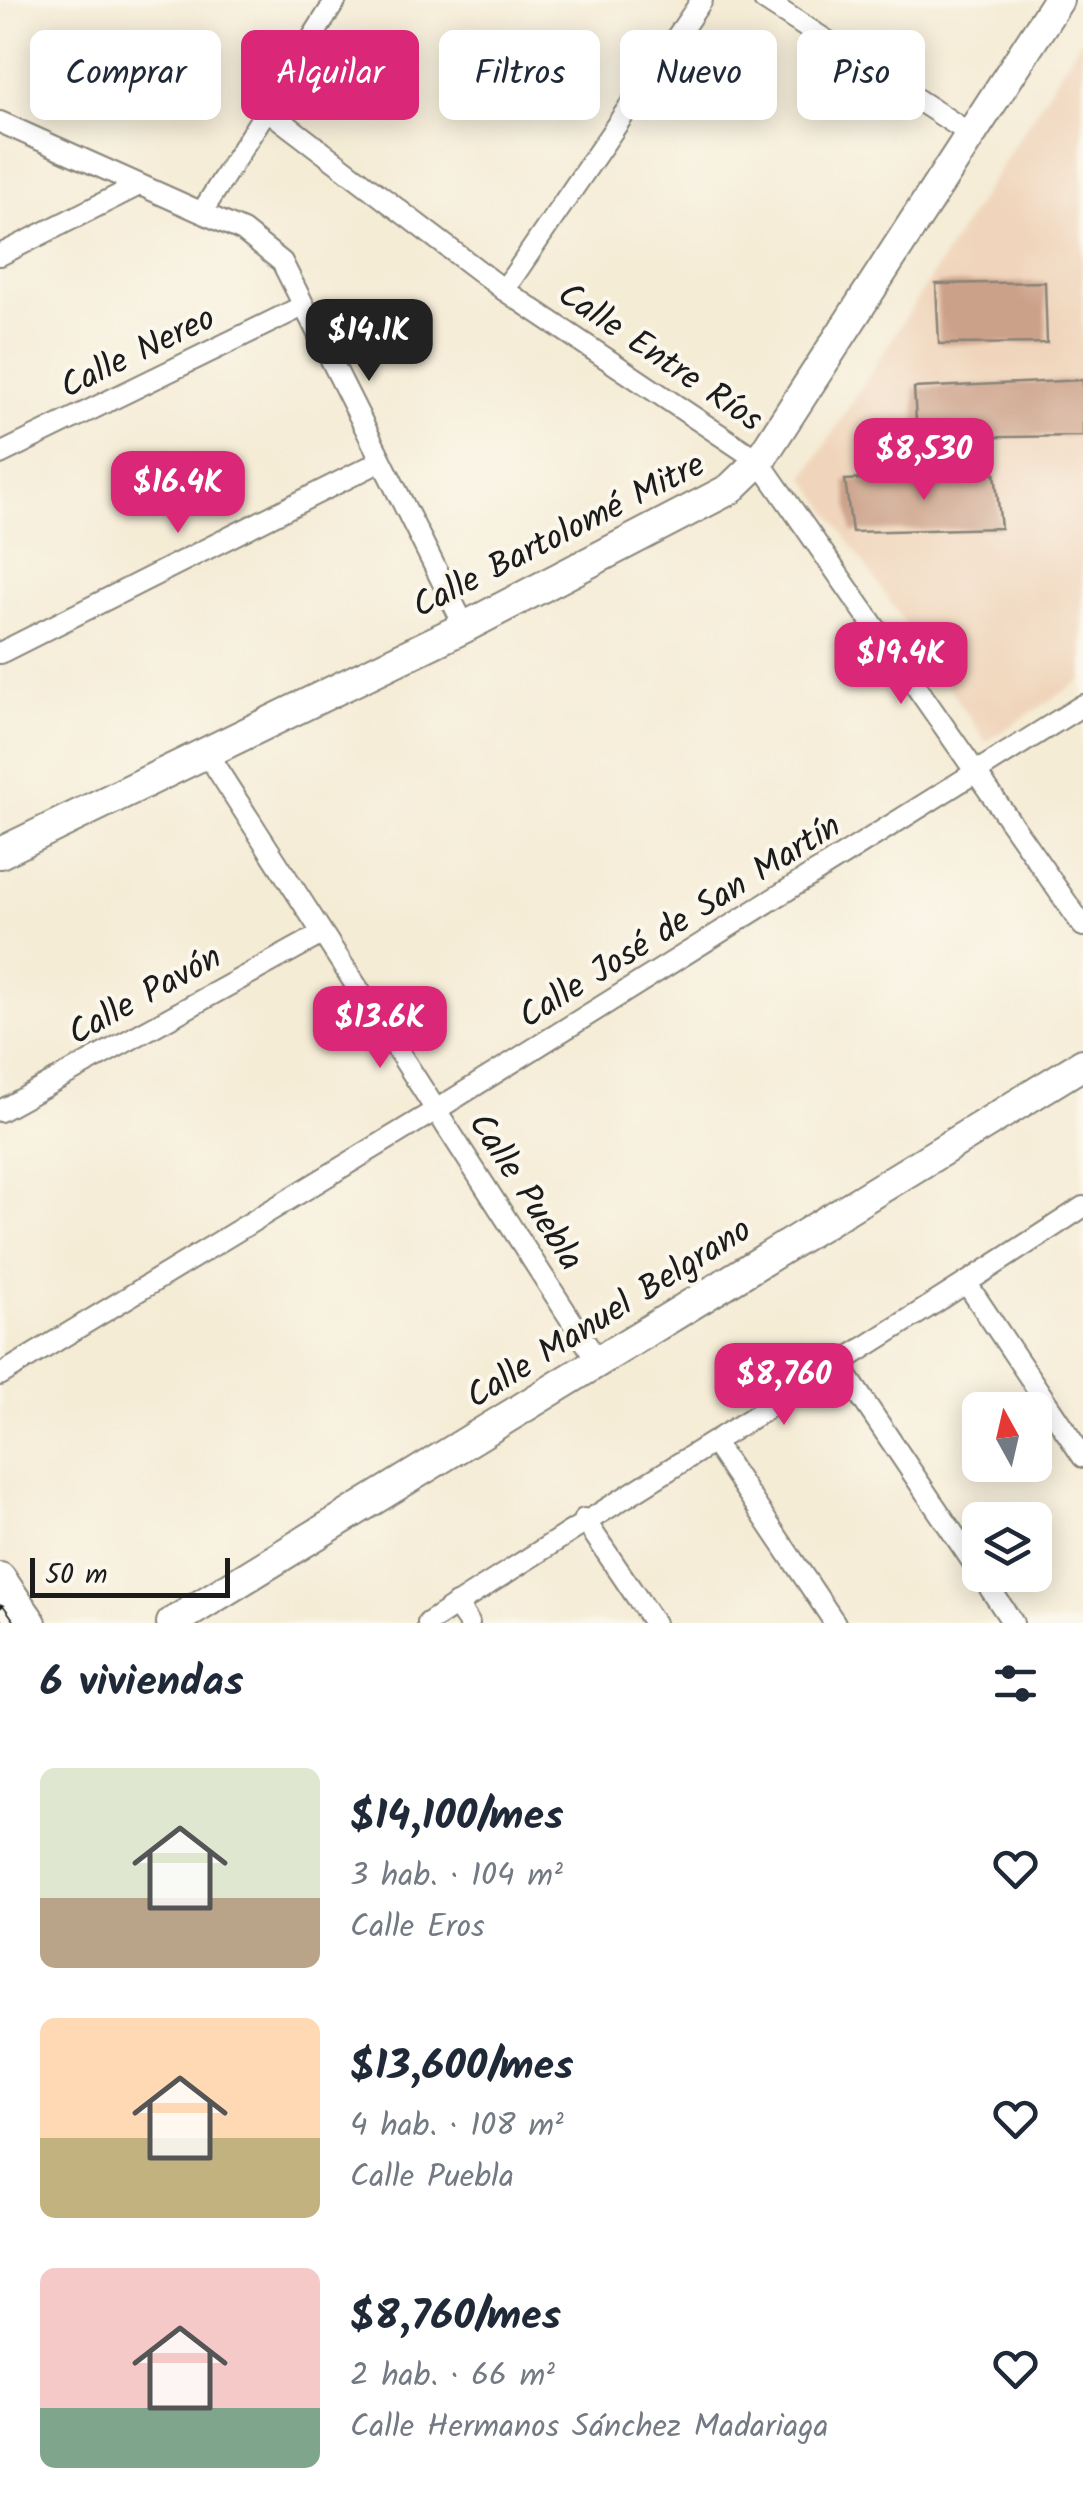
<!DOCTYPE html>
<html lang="es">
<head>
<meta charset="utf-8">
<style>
	body { margin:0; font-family:Kalam,sans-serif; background:#f6f6f7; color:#1f2937; height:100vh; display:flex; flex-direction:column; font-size:38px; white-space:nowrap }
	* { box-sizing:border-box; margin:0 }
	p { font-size:32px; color:#747a83 }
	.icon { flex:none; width:55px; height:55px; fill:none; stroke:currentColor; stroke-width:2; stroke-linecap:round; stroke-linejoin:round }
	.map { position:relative; height:1623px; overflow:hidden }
	.sheet { display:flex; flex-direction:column; background:#fff; flex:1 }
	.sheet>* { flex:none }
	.top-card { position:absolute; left:30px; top:30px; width:1025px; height:90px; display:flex; gap:20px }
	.needle { width:65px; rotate:352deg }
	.fabs { position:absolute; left:962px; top:1392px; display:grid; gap:20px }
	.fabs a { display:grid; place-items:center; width:90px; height:90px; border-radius:15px; background:#fff; box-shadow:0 5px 25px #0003; font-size:50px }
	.scale { position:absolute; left:30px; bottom:25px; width:200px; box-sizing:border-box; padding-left:10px; border:5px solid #1c1c1c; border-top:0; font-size:28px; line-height:35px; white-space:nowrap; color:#1c1c1c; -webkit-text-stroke:8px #fbf7ec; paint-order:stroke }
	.price { position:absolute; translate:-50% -85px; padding:0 22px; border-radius:20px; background:#db2777; color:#fff; font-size:32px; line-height:65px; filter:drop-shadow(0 2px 5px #0008) }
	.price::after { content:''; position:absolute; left:50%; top:60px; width:30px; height:22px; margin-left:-15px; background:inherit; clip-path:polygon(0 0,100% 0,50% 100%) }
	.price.current { background:#222; color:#fff }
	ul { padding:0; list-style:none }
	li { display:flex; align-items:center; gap:30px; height:250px; padding:0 40px }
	li span { display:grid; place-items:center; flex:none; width:280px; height:200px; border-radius:15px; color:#555 }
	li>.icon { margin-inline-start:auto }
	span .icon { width:120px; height:120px; fill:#fffc; stroke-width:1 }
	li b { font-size:42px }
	h2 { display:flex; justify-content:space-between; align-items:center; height:120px; padding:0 40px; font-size:42px }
	.pill { padding:0 35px; border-radius:15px; background:#fff; box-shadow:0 5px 25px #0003; font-size:35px; line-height:90px }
	.pill.current { background:#db2777; color:#fff }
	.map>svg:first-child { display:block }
</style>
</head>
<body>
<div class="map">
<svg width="1083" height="1623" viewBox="0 0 1083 1623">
	<rect width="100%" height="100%" fill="#fbf7ec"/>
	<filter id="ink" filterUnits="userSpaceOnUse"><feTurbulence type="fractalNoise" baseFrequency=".01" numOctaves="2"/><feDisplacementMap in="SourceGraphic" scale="20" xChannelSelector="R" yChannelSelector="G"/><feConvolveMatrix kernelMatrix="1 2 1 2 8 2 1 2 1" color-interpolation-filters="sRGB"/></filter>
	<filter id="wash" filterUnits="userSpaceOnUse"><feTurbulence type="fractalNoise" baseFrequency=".0048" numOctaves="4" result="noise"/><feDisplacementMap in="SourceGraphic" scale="40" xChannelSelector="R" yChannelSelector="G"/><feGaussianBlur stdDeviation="2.25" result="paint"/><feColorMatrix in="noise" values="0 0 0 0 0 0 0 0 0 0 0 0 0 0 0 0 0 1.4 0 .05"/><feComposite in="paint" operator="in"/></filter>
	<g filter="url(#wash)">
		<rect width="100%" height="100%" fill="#f5ecd6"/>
		<!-- built -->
		<path fill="#f0d5bc" d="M1083,36v643l-97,63 -181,-265z"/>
		<g id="blocks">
			<!-- building -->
			<g fill="#cca189">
				<path d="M1045,282l2,61 -108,1 -3,-60z"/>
				<path d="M1083,380v56l-166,2 -3,-50z"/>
				<path d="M995,473l6,55 -149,4 -7,-52z"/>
			</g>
		</g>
	</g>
	<g filter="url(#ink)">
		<use href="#blocks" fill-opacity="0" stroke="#888479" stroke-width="2.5"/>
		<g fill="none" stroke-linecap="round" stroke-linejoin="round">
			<!-- street casing -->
			<g stroke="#888479" stroke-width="24">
				<g id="street">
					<path d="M764,0l208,135"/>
					<path d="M266,109l238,181 255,171 324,465"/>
					<path d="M0,122l243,109 39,31 183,365"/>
					<path d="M202,212l134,-212"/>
					<path d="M0,255l135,-68"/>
					<path d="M504,290l198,-290"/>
					<path d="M0,454l303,-148"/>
					<path d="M0,653l379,-191"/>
					<path d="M206,752l392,610"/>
					<path d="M0,1111l320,-176"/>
					<path d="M967,1284l116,173"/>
					<path d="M839,1364l141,209"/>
					<path d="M0,1375l436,-265 647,-405"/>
					<path d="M714,1443l121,180"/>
					<path d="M584,1519l70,104"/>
					<path d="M981,1575l32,48"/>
					<path d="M456,1604l13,19"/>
					<path d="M428,1623c216,-141 439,-273 655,-416"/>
				</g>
			</g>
			<!-- secondary casing -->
			<g stroke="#888479" stroke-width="34">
				<g id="secondary">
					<path d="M0,853l465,-226 265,-138 29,-28 299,-461"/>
					<path d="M0,1578l31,45"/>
					<path d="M172,1623l911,-559"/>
				</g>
			</g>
			<!-- street -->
			<use href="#street" stroke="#fff" stroke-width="20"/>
			<!-- secondary -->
			<use href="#secondary" stroke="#fff" stroke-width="30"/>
			<!-- rail casing -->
			<g stroke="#1c1c1c" stroke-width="11">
				<path id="rail" d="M0,1609l10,14"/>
			</g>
			<!-- rail -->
			<use href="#rail" stroke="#fbf7ec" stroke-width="8" stroke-dasharray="22" stroke-linecap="butt"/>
		</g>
	</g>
	<g text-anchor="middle" stroke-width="8" stroke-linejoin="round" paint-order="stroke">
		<!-- street labels -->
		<g font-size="35" fill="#1c1c1c" stroke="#fbf7ec">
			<text transform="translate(137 351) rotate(-26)" y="12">Calle Nereo</text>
			<text transform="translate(661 356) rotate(34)" y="12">Calle Entre Ríos</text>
			<text transform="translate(558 534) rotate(-27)" y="12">Calle Bartolomé Mitre</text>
			<text transform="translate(679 920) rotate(-32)" y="12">Calle José de San Martín</text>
			<text transform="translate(144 994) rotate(-29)" y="12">Calle Pavón</text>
			<text transform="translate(527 1191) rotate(57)" y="12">Calle Puebla</text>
			<text transform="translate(608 1312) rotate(-32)" y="12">Calle Manuel Belgrano</text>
		</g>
	</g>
</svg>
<div class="fabs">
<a><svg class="needle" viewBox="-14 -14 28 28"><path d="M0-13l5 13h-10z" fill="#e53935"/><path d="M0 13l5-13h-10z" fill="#747a83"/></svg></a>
<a><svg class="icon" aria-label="layers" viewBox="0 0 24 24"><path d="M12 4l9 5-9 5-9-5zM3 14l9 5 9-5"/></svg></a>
</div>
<div class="scale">50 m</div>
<b class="price current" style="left:369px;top:384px">$14.1K</b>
<b class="price" style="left:924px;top:503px">$8,530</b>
<b class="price" style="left:178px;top:536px">$16.4K</b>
<b class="price" style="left:901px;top:707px">$19.4K</b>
<b class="price" style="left:380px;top:1071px">$13.6K</b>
<b class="price" style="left:784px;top:1428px">$8,760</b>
<div class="top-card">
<a class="pill">Comprar</a>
<a class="pill current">Alquilar</a>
<a class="pill">Filtros</a>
<a class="pill">Nuevo</a>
<a class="pill">Piso</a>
</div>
</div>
<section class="sheet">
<h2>6 viviendas<svg class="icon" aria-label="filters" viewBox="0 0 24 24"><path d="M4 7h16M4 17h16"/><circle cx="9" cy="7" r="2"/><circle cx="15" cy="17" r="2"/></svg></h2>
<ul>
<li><span style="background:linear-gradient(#dfe7d0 65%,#b9a48a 0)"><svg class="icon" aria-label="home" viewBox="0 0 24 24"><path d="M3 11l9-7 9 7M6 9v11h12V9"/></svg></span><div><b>$14,100/mes</b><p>3 hab. · 104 m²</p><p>Calle Eros</p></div><svg class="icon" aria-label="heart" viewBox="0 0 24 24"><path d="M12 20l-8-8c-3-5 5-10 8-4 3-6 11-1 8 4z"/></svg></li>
<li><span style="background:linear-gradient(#ffd9b3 60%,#c2b280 0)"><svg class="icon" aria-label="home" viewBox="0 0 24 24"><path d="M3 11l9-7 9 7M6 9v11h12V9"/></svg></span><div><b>$13,600/mes</b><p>4 hab. · 108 m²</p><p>Calle Puebla</p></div><svg class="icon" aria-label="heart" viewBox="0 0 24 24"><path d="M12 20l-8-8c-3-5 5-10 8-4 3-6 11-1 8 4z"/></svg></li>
<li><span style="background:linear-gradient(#f6c9c9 70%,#7fa58c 0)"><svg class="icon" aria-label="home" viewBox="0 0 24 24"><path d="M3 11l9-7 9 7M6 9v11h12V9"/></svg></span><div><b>$8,760/mes</b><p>2 hab. · 66 m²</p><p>Calle Hermanos Sánchez Madariaga</p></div><svg class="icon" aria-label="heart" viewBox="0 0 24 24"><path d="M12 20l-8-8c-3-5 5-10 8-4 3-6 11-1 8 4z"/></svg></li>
</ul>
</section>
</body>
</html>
